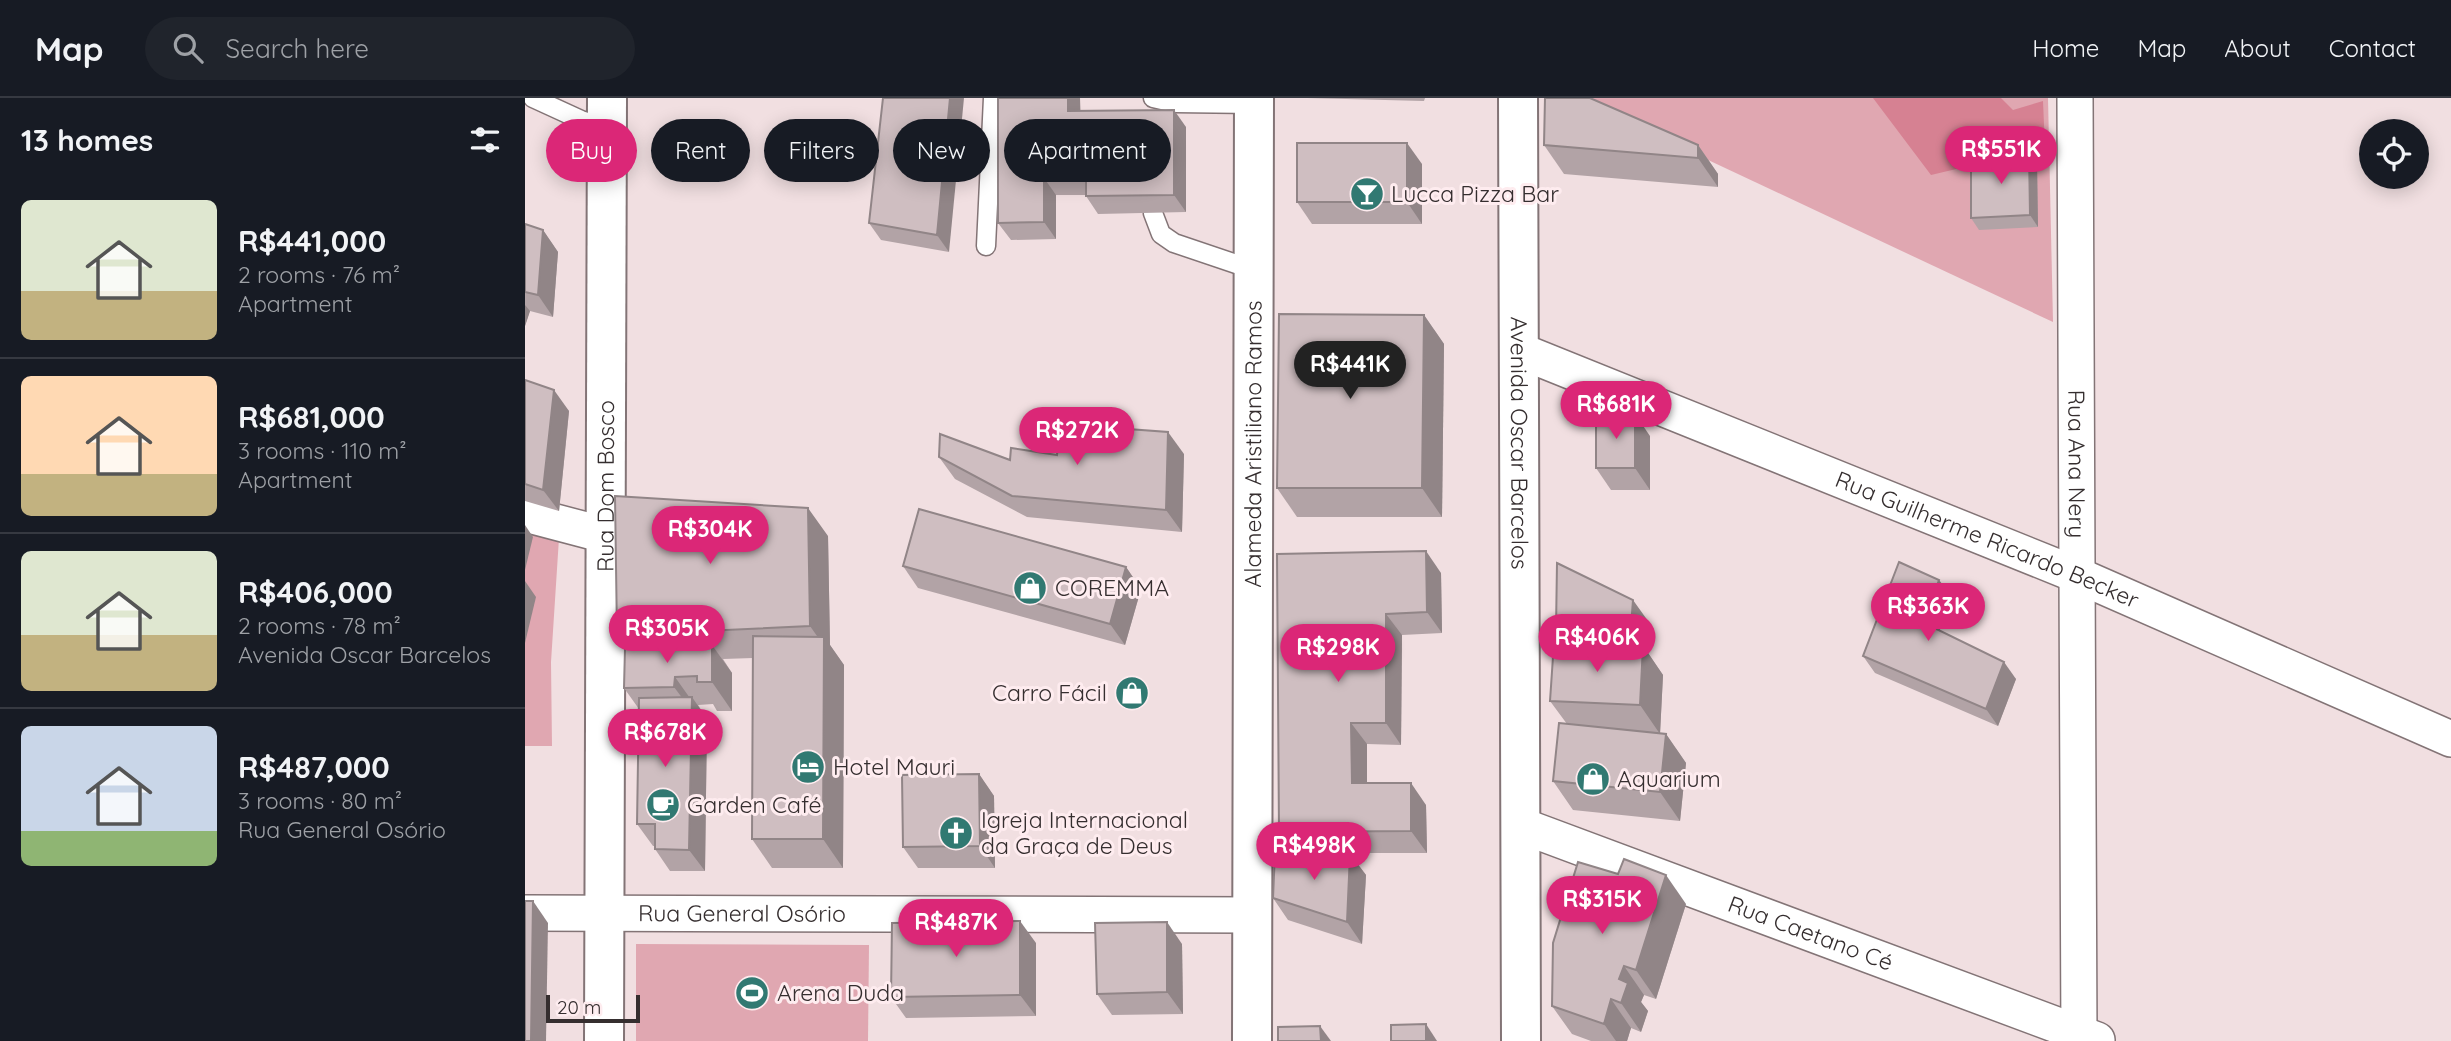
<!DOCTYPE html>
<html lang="en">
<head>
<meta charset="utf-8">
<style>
	body { margin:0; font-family:Quicksand,sans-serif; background:#20242c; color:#f1f3f6; height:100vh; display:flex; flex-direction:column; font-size:26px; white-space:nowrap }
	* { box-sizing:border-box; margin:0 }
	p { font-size:23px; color:#9ea1a6 }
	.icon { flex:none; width:38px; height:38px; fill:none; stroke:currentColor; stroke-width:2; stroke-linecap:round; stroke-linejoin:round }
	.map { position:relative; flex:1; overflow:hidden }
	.panel { display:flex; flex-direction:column; background:#171b24; width:525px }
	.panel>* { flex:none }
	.guide { position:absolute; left:21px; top:21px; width:665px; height:63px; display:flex; gap:14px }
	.buttons { position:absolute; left:1834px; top:21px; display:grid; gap:14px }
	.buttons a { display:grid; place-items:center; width:70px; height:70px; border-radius:50%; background:#171b24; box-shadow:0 4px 18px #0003; font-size:35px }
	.scale { position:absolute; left:21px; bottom:18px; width:94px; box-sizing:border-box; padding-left:7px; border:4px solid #352e2f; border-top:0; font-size:19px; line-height:24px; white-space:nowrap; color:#352e2f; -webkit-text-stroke:5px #feecef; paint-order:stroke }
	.price { position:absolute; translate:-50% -60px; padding:0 16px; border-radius:24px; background:#db2777; color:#fff; font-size:23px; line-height:46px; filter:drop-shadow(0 2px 4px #0008) }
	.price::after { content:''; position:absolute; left:50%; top:42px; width:21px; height:16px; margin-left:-10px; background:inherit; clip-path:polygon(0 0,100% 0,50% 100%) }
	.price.on { background:#222; color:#fff }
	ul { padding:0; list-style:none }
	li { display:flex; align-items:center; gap:21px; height:175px; padding:0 21px }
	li+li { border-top:2px solid #363941 }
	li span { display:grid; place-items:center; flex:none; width:196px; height:140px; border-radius:10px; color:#555 }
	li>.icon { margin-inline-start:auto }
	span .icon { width:84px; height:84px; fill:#fffc; stroke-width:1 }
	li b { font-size:30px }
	h2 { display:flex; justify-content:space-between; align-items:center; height:84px; padding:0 21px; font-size:30px }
	.chip { padding:0 24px; border-radius:32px; background:#171b24; box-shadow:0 4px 18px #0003; font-size:24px; line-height:63px }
	.chip.on { background:#db2777; color:#fff }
	header { display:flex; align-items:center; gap:42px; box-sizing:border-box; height:98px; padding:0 35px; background:#171b24; border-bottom:2px solid #363941 }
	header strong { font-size:33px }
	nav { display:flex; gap:38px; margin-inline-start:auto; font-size:24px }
	.search { width:490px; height:63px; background:#20242c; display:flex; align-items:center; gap:18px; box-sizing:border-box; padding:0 24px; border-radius:38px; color:#9ea1a6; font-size:26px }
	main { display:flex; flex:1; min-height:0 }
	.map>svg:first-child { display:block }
</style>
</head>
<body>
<header>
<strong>Map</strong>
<div class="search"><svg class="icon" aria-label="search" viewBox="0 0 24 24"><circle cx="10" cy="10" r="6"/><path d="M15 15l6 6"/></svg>Search here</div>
<nav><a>Home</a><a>Map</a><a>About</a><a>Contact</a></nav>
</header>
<main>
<section class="panel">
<h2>13 homes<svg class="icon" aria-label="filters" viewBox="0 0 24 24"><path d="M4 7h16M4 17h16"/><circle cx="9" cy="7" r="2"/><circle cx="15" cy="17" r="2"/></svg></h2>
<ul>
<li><span style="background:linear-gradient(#dfe7d0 65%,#c2b280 0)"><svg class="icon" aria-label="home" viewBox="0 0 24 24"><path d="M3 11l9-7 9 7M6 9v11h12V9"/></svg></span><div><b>R$441,000</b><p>2 rooms · 76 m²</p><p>Apartment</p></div></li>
<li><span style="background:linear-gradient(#ffd9b3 70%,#c2b280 0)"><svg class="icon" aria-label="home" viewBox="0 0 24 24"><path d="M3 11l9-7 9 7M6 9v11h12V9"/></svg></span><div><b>R$681,000</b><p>3 rooms · 110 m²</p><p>Apartment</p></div></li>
<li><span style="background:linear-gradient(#dfe7d0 60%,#c2b280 0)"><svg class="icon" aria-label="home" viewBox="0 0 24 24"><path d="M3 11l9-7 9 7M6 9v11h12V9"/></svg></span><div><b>R$406,000</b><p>2 rooms · 78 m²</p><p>Avenida Oscar Barcelos</p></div></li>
<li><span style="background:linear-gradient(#c9d6e8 75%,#8fb573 0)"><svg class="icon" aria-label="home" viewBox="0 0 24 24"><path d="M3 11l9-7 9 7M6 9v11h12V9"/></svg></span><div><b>R$487,000</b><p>3 rooms · 80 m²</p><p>Rua General Osório</p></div></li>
</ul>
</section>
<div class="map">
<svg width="1926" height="943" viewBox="0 0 1926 943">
	<rect width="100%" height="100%" fill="#f1dfe1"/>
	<!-- green -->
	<g fill="#e0a7b1">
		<path d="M1051,0h472l5,224z"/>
		<path d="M0,430l34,10 -8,124 1,84h-27z"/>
		<path d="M111,846l233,1 -1,96h-232z"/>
	</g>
	<!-- water -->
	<path fill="#d68192" d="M1348,0h128l12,12 30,-9 2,47 -114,27z"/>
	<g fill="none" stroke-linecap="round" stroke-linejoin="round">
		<!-- lane casing -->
		<g stroke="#837476" stroke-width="21">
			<g id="lane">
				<path d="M8,0l48,22 26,8"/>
				<path d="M628,0l22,5 79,1"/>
				<path d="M628,115l8,21 13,9 80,27"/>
				<path d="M461,148l7,-148"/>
			</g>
		</g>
		<!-- street casing -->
		<g stroke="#837476" stroke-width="38">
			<g id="street">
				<path id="s1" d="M1550,0l4,943"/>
				<path id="s2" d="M993,252l559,225 374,164"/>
				<path d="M0,416l80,21"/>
				<path id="s3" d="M995,727l577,215"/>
				<path id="s4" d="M0,815l728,2"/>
			</g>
		</g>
		<!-- secondary casing -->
		<g stroke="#837476" stroke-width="42">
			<g id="secondary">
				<path id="s5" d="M993,0l3,943"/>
				<path id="s6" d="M79,943l3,-943"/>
				<path id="s7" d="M727,943l2,-943"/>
			</g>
		</g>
		<!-- lane -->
		<use href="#lane" stroke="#fff" stroke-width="18"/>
		<!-- street -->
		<use href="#street" stroke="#fff" stroke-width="35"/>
		<!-- secondary -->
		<use href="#secondary" stroke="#fff" stroke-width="38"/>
	</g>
	<!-- wall -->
	<g fill="#b2a3a6">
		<path d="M358,0l66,154 -68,-12 -12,-17z"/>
		<path d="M555,0v13l106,16v85l-88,2 -12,-18v-1h-30v44l-45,1 -13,-17z"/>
		<path d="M782,0h118l-1,3z"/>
		<path d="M1019,47h154l20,29v13l-154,-13z"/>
		<path d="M1512,65l1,64 -59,3 -8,-12z"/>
		<path d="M897,66v60h-110l-15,-22z"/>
		<path d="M0,126l18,6 15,22 -5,65 -23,-6 -5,15z"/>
		<path d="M899,217l20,29 -2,173h-145l-20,-29z"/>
		<path d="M0,282l44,31 -10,100 -34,-10z"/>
		<path d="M1125,338v54h-39l-15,-22z"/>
		<path d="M659,356l-2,78 -155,-15 -72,-38 -16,-22 71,3 47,-5z"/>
		<path d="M303,438l2,109 14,20 -1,203h-71l-20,-29 1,-181 -30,1 9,14v38h-15l-4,-7 -15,1 9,14 -2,152h-35l-15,-22v-3h-2l-16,-22 2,-115 -15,-21 2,-41 -9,-12z"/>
		<path d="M752,456l164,19 1,60 -40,2 -1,110 -34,-1v39l59,22 1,48h-80l3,1 16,21 -4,69 -74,-24 -15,-22 21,-45 -15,-21z"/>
		<path d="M378,468l223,1 15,22 -16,56 -207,-57z"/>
		<path d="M1414,482l13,17 -13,34 77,48 -18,47 -123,-53 -12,-17z"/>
		<path d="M1123,523l-2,29 17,25 -3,59h6l20,29 -6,58 -107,-11 -20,-29 14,-57 -17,-23 15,-58 -9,-14z"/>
		<path d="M454,676l15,22 1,72h-77l-15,-21z"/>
		<path d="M1161,806l-30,95 -12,-4 -3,7 7,9 -7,21 -10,-4 -4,13h-36l-19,-7 -20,-28z"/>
		<path d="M511,845v73l-130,2 -15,-21z"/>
		<path d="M657,846l1,70 -71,1 -15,-21z"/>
	</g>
	<!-- shaded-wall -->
	<g fill="#918587">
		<path d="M425,0h14l-15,154 -12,-17z"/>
		<path d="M543,0h12l1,30 -13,-17z"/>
		<path d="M649,12l12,17v85l-12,-17z"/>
		<path d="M882,45l15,21v60l-15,-22z"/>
		<path d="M1173,47l20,29v13l-20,-29z"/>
		<path d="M1504,53l8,12 1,64 -8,-12z"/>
		<path d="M519,80l12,17v44l-12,-17z"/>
		<path d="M18,132l15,22 -5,65 -15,-22z"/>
		<path d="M0,207l5,6 -5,15z"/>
		<path d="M899,217l20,29 -2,173 -20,-29z"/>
		<path d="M29,292l15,21 -10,100 -16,-21z"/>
		<path d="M1110,316l15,22v54l-15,-22z"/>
		<path d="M643,334l16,22 -2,78 -16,-22z"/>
		<path d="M283,410l20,28 2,109 14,20 -1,203 -20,-29 1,-193 -14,-20z"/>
		<path d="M0,427l8,12 -8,33z"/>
		<path d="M901,453l15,22 1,60 -15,-21z"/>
		<path d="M601,469l15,22 -16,56 -15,-21z"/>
		<path d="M1414,482l13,17 -16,43 -12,-17z"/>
		<path d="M0,483l11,16 -11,46z"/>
		<path d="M1108,502l15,21 -2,29 17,25 -3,59 -20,-29 3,-47 -13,-18z"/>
		<path d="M861,516l16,21 -1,110 -15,-22z"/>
		<path d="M187,547l20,28v38l-20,-29z"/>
		<path d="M1479,564l12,17 -18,47 -12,-17z"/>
		<path d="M150,579l17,24v-4l15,22 -2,152 -16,-21 3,-139 -18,-24z"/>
		<path d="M826,625l16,21v61l-15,-22z"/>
		<path d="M1141,636l20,29 -6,58 -20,-29z"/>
		<path d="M454,676l15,22 1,72 -15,-22z"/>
		<path d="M886,685l15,22 1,48 -16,-22z"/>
		<path d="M825,756l16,21 -4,69 -15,-22z"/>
		<path d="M1141,777l20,29 -30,95 -20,-29z"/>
		<path d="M8,803l15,22 -2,118h-15z"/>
		<path d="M495,823l16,22v73l-16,-21z"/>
		<path d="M642,824l15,22 1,70 -16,-22z"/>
		<path d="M1099,868l20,29 -3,7 7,9 -7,21 -20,-29 -2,-24z"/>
		<path d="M1086,901l20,29 -4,13h-11l-12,-17z"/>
		<path d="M901,926l11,17h-11z"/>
		<path d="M795,928l11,15h-10z"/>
	</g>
	<!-- building -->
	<g fill="#cfbec1" stroke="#918587" stroke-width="2">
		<path d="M358,0h67l-13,137 -68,-12z"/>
		<path d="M473,0h70v13l106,-1v85l-88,1v-19l-42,1v44l-46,1z"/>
		<path d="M1020,0h45l108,47v13l-154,-13z"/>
		<rect x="772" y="45" width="110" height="59"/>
		<path d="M1504,53l1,64 -59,3v-58z"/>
		<path d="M0,126l18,6 -5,65 -13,-3z"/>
		<path d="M754,216l145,1 -2,173h-145z"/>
		<path d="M0,282l29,10 -11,100 -18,-6z"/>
		<path d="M1110,316v54h-39v-53z"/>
		<path d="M535,326l108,8 -2,78 -154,-14 -73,-39 1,-23 70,26 1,-12 46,7z"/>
		<path d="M90,398l193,12 2,118 -193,9z"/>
		<path d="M394,411l207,58 -16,57 -207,-58z"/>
		<path d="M901,453l1,61 -41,2v109h-35l1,60h59v48l-132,1 -2,-278z"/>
		<path d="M1374,464l40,18 -15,43 80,39 -18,47 -123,-53z"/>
		<path d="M1032,465l76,37 -3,40 -74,-11z"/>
		<path d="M228,538l71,1 -1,202h-71z"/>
		<path d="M1029,544l89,4 -3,59 -90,-4z"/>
		<path d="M187,547v37h-15v-6l-22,1 -1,10 -50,1 1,-40z"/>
		<path d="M167,599l-3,153 -34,-1v-25h-18l2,-126z"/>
		<path d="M1034,625l107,11 -6,58 -107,-11z"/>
		<path d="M454,676l1,72 -77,1 -1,-72z"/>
		<path d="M750,754l75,2 -3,68 -74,-24z"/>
		<path d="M1099,761l42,16 -30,95 -12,-4 -5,13 9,4 -7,20 -10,-4 -7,25 -52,-18 1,-63 25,-81 40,12z"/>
		<path d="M0,803h8l-2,140h-6z"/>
		<path d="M495,823v74l-129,2 1,-74z"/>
		<path d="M642,824v70l-70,2 -2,-71z"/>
		<path d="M901,926v17h-35v-16z"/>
		<path d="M795,928l1,15h-43v-14z"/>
	</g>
	<!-- icons -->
	<defs>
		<g id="bar-disc" transform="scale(1.75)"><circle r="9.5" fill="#317972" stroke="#feecef"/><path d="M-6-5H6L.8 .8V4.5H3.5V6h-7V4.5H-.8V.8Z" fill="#fff"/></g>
		<g id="shop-disc" transform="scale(1.75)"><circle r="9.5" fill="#317972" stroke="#feecef"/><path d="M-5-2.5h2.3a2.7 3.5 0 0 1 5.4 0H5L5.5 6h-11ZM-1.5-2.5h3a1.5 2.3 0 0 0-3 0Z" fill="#fff"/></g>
		<g id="hotel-disc" transform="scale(1.75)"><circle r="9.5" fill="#317972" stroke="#feecef"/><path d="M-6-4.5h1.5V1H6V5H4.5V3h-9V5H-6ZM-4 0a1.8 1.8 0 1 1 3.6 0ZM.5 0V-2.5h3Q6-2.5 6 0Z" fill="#fff"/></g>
		<g id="cafe-disc" transform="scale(1.75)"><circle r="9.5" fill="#317972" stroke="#feecef"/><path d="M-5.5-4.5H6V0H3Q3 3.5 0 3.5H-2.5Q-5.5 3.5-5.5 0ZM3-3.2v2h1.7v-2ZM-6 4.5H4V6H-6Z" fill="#fff"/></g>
		<g id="church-disc" transform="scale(1.75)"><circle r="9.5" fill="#317972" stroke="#feecef"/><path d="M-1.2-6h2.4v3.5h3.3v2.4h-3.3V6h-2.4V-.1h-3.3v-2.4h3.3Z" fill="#fff"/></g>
		<g id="stadium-disc" transform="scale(1.75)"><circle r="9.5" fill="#317972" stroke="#feecef"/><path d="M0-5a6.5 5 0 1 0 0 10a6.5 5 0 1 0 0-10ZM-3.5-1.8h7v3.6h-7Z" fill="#fff"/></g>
	</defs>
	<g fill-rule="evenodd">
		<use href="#bar-disc" x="842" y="96"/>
		<use href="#shop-disc" x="505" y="490"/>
		<use href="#shop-disc" x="607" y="595"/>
		<use href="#hotel-disc" x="283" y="669"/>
		<use href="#shop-disc" x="1068" y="681"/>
		<use href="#cafe-disc" x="138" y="707"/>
		<use href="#church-disc" x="431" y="735"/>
		<use href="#stadium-disc" x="227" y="895"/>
	</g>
	<g text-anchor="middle" stroke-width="6" stroke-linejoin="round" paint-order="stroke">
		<!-- poi labels -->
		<g font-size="23" fill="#352e2f" stroke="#feecef" text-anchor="start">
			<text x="866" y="104">Lucca Pizza Bar</text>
			<text x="530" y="498">COREMMA</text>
			<text x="582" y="603" text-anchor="end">Carro Fácil</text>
			<text x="308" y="677">Hotel Mauri</text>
			<text x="1092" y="689">Aquarium</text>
			<text x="162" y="715">Garden Café</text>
			<text x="456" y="730">Igreja Internacional<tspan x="456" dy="26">da Graça de Deus</tspan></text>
			<text x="252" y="903">Arena Duda</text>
		</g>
		<!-- street labels -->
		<g font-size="23" fill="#352e2f" stroke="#feecef">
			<text dy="8" stroke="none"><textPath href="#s7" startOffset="597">Alameda Aristiliano Ramos</textPath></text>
			<text dy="8" stroke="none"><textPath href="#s5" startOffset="345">Avenida Oscar Barcelos</textPath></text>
			<text dy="8" stroke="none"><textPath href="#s1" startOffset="366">Rua Ana Nery</textPath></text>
			<text dy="8" stroke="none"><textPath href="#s6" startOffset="555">Rua Dom Bosco</textPath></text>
			<text dy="8" stroke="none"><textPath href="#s2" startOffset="506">Rua Guilherme Ricardo Becker</textPath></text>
			<text dy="8" stroke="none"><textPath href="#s4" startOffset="217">Rua General Osório</textPath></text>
			<text dy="8" stroke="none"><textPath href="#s3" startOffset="310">Rua Caetano Cé</textPath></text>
		</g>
	</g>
</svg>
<div class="buttons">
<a><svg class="icon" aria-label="locate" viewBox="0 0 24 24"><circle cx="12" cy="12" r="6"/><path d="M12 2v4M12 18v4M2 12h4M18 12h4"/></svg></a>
</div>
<div class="scale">20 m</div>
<b class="price" style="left:1476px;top:88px">R$551K</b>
<b class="price on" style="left:825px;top:303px">R$441K</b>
<b class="price" style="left:1091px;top:343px">R$681K</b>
<b class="price" style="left:552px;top:369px">R$272K</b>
<b class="price" style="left:185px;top:468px">R$304K</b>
<b class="price" style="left:1403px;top:545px">R$363K</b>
<b class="price" style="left:142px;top:567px">R$305K</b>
<b class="price" style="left:1072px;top:576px">R$406K</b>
<b class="price" style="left:813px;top:586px">R$298K</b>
<b class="price" style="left:140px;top:671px">R$678K</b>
<b class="price" style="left:789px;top:784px">R$498K</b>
<b class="price" style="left:1077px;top:838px">R$315K</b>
<b class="price" style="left:431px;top:861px">R$487K</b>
<div class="guide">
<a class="chip on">Buy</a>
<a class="chip">Rent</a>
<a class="chip">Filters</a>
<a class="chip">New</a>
<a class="chip">Apartment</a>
</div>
</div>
</main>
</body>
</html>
